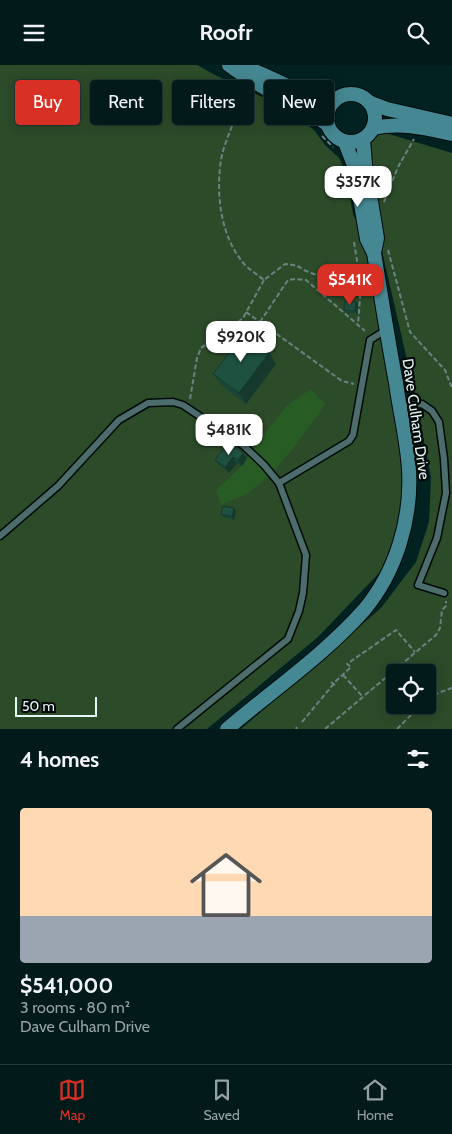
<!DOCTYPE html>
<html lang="en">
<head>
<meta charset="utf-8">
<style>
	body { margin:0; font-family:Cabin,sans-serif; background:#0c2323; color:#f1f3f6; height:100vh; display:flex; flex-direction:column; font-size:19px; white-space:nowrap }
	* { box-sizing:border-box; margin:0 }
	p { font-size:16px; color:#96a1a2 }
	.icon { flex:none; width:28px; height:28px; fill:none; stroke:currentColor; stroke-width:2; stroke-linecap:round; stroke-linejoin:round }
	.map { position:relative; height:664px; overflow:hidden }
	.sheet { display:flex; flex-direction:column; background:#021a1a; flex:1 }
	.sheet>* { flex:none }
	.guide { position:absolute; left:15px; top:15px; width:422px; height:45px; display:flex; gap:10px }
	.tools { position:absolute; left:386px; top:599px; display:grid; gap:10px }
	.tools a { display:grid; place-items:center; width:50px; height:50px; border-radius:5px; background:#021a1a; box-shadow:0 2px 12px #0003,0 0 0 1px #233839; font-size:25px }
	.scale { position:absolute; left:15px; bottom:12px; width:82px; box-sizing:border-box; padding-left:5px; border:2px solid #e5f7f6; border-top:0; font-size:14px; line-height:18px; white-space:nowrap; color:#e5f7f6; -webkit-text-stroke:4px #010909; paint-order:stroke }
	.price { position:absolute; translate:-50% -42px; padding:0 11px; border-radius:10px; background:#fff; color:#222; font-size:16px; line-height:32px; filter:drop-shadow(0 1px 2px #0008) }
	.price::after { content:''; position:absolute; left:50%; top:30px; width:15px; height:11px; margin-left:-8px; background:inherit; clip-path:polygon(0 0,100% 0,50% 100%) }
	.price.on { background:#d93025; color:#fff }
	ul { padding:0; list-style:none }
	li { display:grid; align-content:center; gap:10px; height:265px; padding:0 20px }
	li+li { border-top:1px solid #233839 }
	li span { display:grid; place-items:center; height:155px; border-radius:5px; color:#555 }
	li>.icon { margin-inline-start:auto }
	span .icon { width:90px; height:90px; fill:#fffc; stroke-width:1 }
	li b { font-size:21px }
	h2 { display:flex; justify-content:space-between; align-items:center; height:60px; padding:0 20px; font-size:21px }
	.tag { padding:0 18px; border-radius:5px; background:#021a1a; box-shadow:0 2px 12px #0003,0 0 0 1px #233839; font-size:18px; line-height:45px }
	.tag.on { background:#d93025; color:#fff }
	header { display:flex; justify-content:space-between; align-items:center; height:65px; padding:0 20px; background:#021a1a; font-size:22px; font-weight:700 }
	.dock { display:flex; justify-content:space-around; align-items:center; height:70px; border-top:1px solid #233839; background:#021a1a; font-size:14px; color:#96a1a2 }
	.dock a { display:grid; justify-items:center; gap:2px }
	.dock .on { color:#d93025 }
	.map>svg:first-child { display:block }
</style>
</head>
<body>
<header><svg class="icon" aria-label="menu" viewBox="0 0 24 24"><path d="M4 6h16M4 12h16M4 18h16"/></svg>Roofr<svg class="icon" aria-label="search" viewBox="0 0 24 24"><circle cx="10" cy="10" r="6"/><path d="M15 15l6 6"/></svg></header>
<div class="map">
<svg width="452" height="664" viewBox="0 0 452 664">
	<rect width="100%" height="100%" fill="#022222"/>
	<!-- green -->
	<g fill="#2c4b29" fill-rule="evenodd">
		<path d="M0,0h197l18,10 71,33 28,22 11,15 14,13 7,15 7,41 9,19 42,198 8,80 -31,60 -63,66 -111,92h-207z"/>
		<path d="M379,66l73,22v576h-211l140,-121 35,-46 13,-40 2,-45 -18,-91 -31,-135 -14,-89 2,-22zM395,608h33v32h-33z"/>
	</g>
	<!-- forest -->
	<path fill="#285c25" d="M311,324l14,15c-18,27 -51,73 -79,90 -7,4 -17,7 -25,11l-5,-15 21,-19 49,-65z"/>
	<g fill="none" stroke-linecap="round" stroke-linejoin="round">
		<!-- service casing -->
		<g stroke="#000a0a" stroke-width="9">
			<g id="service">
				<path d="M399,340l23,-1 10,7 7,11 5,37 2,34 -9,45 -19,47 26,8"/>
				<path d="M279,418l70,-42 4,-6 17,-95 16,-10"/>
				<path d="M0,471l58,-50 61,-66 29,-17 25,-1 10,3 61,41 20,19 15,18 27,72 -3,38 -4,18 -11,28 -111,90"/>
			</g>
		</g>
		<!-- secondary casing -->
		<g stroke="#000a0a" stroke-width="16">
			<g id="secondary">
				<path d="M229,0c31,24 68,37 99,60"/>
				<path d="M236,0c36,8 60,33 99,34"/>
				<circle cx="351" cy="53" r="24"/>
				<path d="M371,38l16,6 65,15"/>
				<path d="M373,63c28,-6 52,0 79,6"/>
				<path d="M363,74l2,25 12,74 -3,15"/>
				<path d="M227,664c46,-39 97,-74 137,-119 32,-38 48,-91 45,-141 -2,-29 -9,-57 -13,-86 -8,-43 -15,-87 -22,-130l-7,-14 -12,-71 -10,-26"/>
			</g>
		</g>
		<!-- path -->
		<g stroke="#698382" stroke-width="2" stroke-dasharray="5 2.5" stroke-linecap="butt">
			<path d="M232,61c-4,11 -9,22 -11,34 -5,32 -1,73 20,100 5,8 16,14 23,20l21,-16c16,1 13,4 26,9 19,7 34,5 54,0"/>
			<path d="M322,71l11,11"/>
			<path d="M384,137l14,-35 16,-28"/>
			<path d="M354,177l7,43 -3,39"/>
			<path d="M388,185l22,82 35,38 7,18"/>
			<path d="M246,247l96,69 12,3"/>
			<path d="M260,257l28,-42 7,-1 11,1 59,51"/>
			<path d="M190,334l7,-41 4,-10 23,-15 19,-15 21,-38"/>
			<path d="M343,610l20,22"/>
			<path d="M331,617l5,4"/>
			<path d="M428,635l10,-7 14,-5"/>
			<path d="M302,657l34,-41 15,-14 -4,-3 49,-34 19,22"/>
			<path d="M296,664l1,-2"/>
			<path d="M325,664l111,-94 4,-7 2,-18 4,-4v-5"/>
			<path d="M397,664l24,-24"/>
		</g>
		<!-- service -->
		<use href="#service" stroke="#4c6d6c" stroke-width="6"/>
		<!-- secondary -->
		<use href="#secondary" stroke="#458792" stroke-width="14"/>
	</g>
	<!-- wall -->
	<g fill="#1a4637">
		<path d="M356,237l2,2 -1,10 -11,-1 -2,-3z"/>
		<path d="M269,288l7,11 -30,40 -25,-19 -8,-11z"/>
		<path d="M228,388l19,5 -5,8 -5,-3 -8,10 -10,-8 -4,-5z"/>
		<path d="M234,443l2,3 -2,9 -11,-3 -2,-3z"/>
	</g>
	<!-- shaded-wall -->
	<g fill="#15392d">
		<path d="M356,237l2,2 -1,10 -2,-3z"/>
		<path d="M269,288l7,11 -30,40 -7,-11z"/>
		<path d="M243,388l4,5 -5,8 -4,-6z"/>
		<path d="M233,392l4,6 -8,10 -4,-6z"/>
		<path d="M234,443l2,3 -2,9 -2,-3z"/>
	</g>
	<!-- building -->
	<g fill="#1e5140" stroke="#15392d">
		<path d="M345,236l11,1 -1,9 -11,-1z"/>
		<path d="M243,269l26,19 -30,40 -26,-19z"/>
		<path d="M234,381l9,7 -5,7 -5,-3 -8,10 -10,-7 8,-11 5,4z"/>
		<path d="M223,441l11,2 -2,9 -11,-3z"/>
	</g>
	<g text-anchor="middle" stroke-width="4.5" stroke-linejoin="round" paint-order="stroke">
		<!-- street labels -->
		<g font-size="15" fill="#e5f7f6" stroke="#010909">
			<text transform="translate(416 354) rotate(82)" y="5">Dave Culham Drive</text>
		</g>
	</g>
</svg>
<div class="tools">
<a><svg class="icon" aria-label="locate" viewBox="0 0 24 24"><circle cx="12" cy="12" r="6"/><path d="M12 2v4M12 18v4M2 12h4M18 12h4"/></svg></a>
</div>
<div class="scale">50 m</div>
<b class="price" style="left:358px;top:143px">$357K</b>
<b class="price on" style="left:350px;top:241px">$541K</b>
<b class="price" style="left:241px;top:298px">$920K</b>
<b class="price" style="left:229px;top:391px">$481K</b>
<div class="guide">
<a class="tag on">Buy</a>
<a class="tag">Rent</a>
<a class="tag">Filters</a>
<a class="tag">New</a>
</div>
</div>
<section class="sheet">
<h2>4 homes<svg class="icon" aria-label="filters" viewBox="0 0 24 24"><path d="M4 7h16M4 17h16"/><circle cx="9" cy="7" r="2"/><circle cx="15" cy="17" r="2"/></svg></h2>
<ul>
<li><span style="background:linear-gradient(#ffd9b3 70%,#9aa5b1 0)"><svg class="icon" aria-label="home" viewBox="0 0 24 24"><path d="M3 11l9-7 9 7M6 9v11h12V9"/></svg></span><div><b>$541,000</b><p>3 rooms · 80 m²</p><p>Dave Culham Drive</p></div></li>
</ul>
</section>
<nav class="dock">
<a class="on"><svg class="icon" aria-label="map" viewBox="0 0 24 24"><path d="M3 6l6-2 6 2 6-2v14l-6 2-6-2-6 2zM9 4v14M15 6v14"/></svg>Map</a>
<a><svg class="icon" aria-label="saved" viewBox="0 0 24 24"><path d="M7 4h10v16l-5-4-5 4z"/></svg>Saved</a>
<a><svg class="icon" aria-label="home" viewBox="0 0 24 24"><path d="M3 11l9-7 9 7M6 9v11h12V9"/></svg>Home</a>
</nav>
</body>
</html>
